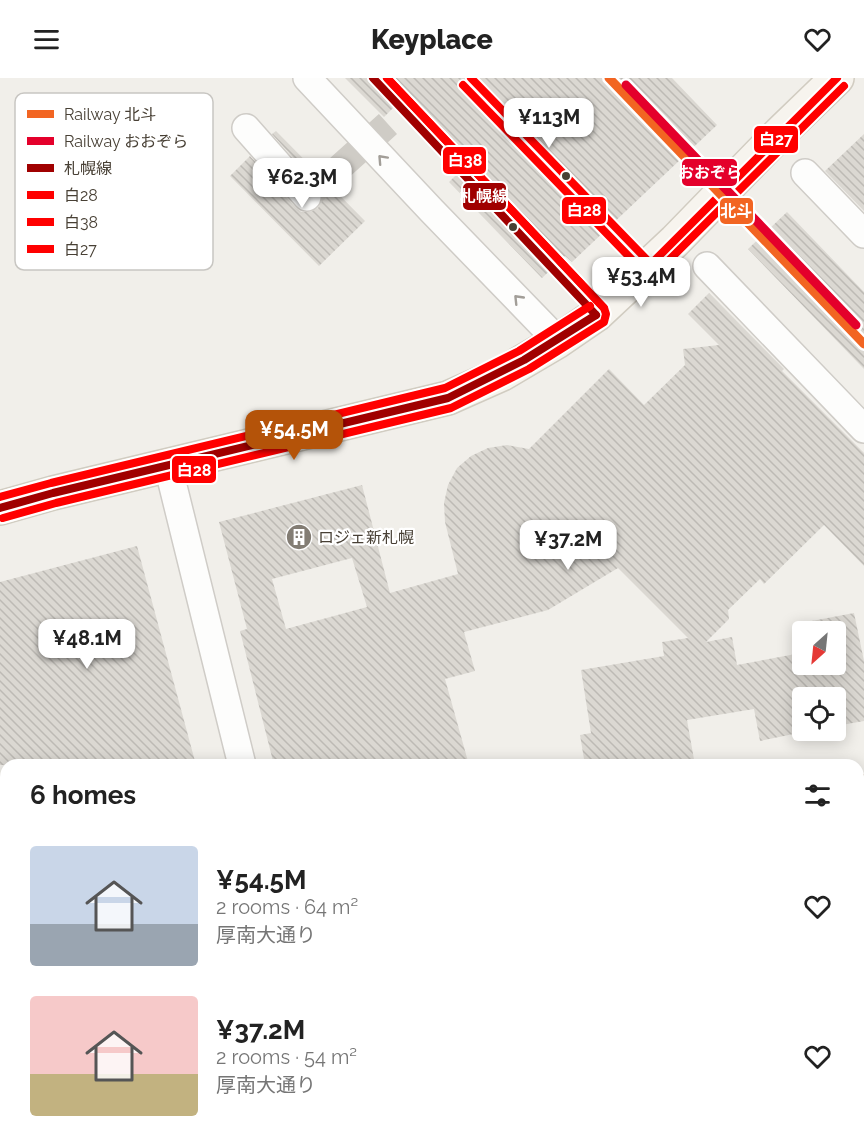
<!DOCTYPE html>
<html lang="en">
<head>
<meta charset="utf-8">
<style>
	body { margin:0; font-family:Raleway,"Noto Sans JP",sans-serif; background:#f6f6f6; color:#222; height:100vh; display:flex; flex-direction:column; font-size:22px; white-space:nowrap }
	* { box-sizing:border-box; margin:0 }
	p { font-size:20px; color:#767676 }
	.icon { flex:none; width:33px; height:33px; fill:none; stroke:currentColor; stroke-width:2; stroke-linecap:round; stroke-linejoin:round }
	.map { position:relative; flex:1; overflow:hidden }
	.side { position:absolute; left:0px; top:681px; width:864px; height:386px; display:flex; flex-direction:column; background:#fff; border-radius:18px 18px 0 0; box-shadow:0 3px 15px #0003 }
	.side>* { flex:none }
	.needle { width:39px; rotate:207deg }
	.buttons { position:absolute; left:792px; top:543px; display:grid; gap:12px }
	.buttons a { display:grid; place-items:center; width:54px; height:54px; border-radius:6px; background:#fff; box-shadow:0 3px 15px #0003; font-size:30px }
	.price { position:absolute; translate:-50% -51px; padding:0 14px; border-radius:12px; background:#fff; color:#222; font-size:20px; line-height:39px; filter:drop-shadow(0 2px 3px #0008) }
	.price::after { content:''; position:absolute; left:50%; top:36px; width:18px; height:14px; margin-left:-9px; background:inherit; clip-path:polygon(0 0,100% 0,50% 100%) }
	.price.selected { background:#b45309; color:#fff }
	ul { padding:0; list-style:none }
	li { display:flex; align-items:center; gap:18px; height:150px; padding:0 30px }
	li span { display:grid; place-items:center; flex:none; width:168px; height:120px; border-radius:6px; color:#555 }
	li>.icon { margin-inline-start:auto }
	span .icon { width:72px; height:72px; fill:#fffc; stroke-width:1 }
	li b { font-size:26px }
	h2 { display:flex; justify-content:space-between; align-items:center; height:72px; padding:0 30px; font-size:26px }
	header { display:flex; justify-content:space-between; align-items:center; height:78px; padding:0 30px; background:#fff; font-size:27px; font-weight:800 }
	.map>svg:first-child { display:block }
</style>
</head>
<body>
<header><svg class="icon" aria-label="menu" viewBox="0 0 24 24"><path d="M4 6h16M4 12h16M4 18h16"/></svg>Keyplace<svg class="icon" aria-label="heart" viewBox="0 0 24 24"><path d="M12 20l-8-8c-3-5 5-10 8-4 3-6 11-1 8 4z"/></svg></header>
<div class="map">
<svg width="864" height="1066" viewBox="0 0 864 1066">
	<defs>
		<pattern id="building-back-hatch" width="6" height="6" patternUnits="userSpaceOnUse" patternTransform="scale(1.5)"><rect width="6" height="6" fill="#dbd8d2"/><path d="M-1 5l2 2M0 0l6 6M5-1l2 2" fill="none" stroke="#bdbab5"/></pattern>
	</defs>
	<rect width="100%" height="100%" fill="#f1efea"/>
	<!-- pitch -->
	<path fill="#e0edc8" d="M310,1060h257v1l-1,5h-258z"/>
	<!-- building -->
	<g fill="url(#building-back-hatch)" fill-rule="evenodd">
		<path d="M345,0h327l45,47 -145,137 -7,-6 -23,22 -93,-96 9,-9 -64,-66 -10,10z"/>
		<path d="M276,53l89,90 -46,45 -89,-90 20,-20 46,52 5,4h9l8,-4 4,-7v-8l-3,-6 -47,-53z"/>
		<path d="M864,56v77l-39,-40z"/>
		<path d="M787,134l77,80v77l-116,-120z"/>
		<path d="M709,215l75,76 -2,2 82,82v113l-40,-41 -60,59 -4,-5 -32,31 1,9 -23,23 26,-5 5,28 64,-12 -5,-29 58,-11 10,48v60l-28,5v-28h-34v32h11l-53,11 -6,-32 -67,11 8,45h-110l-5,-30 11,-2 -10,-63 83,-14 -2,-14 26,-4 -70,-70 -70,42 -84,22 11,39 -30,8 24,86h-195l-34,-134 7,-2 -28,-107 143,-37 28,108 68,-19 -13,-52 -1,-19 4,-18 9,-17 14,-12 17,-8 19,-3 22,4 80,-80 35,36 41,-40 -2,-16 36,-4 -31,-31zM352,480l15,49 -81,22 -14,-50zM802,554h34v32h-34z"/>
		<path d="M137,468l59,219h-196v-183z"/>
	</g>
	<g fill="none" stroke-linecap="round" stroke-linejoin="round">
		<!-- street-tunnel -->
		<path stroke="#cfccc6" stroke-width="27" stroke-dasharray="27 14" stroke-linecap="butt" d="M307,119l81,-73"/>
		<!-- street casing -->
		<g stroke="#cfccc7" stroke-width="30">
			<g id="street">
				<path d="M307,0l125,133 126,130"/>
				<path d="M246,50l61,69"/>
				<path d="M805,95l59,61"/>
				<path d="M707,188l157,163"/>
				<path d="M168,388l74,299"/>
				<path d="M858,1052l6,2"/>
				<path d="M748,1066l2,-6"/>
			</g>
		</g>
		<!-- secondary casing -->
		<g stroke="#d1ccc1" stroke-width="36">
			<path id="secondary" d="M0,430l53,-15 395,-95 54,-24 56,-33 38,-26 79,-74 105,-108 57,-55"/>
		</g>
		<!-- highway casing -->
		<g stroke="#cabba4" stroke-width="36">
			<g id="highway">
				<path d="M858,714h6"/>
				<path d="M0,921l6,-2"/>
			</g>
		</g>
		<!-- street -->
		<use href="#street" stroke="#fdfdfc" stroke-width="27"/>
		<!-- secondary -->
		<use href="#secondary" stroke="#f7f4ee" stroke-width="33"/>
		<!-- highway -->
		<use href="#highway" stroke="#ece5d9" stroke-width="33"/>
		<!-- bus-1 casing -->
		<g stroke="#fff" stroke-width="12">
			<g id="bus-1">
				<path d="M373,0l223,237"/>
				<path d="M0,430l53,-15 395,-95 76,-38 72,-45"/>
			</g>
		</g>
		<!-- bus-2 casing -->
		<g stroke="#fff" stroke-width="12">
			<g id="bus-2">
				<path d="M463,7l180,186"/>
				<path d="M658,193l186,-185"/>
				<path d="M3,440l53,-15 395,-95 78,-39 75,-47 2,-8 -2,-6 -217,-230"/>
			</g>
		</g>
		<!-- bus-3 casing -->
		<g stroke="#fff" stroke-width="12">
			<g id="bus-3">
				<path d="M387,0l217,230"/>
				<path d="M0,419l51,-14 394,-95 74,-37 71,-45"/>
			</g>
		</g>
		<!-- bus-4 casing -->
		<g stroke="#fff" stroke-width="12">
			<g id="bus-4">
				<path d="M471,0l180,186"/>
				<path d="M651,186l186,-186"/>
			</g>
		</g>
		<!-- bus-1 -->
		<use href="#bus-1" stroke="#a00000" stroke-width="8"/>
		<!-- bus-2 -->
		<use href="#bus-2" stroke="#f00" stroke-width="8"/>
		<!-- bus-3 -->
		<use href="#bus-3" stroke="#f00" stroke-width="8"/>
		<!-- bus-4 -->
		<use href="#bus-4" stroke="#f00" stroke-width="8"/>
		<!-- rail-1 casing -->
		<g stroke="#fff" stroke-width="14">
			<path id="rail-1" d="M609,0l255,266"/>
		</g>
		<!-- rail-2 casing -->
		<g stroke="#fff" stroke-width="14">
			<path id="rail-2" d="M626,7l230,240"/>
		</g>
		<!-- rail-1 -->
		<use href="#rail-1" stroke="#f26522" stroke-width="9"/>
		<!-- rail-2 -->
		<use href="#rail-2" stroke="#e4002b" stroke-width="9"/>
	</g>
	<!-- one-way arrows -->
	<defs><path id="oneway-chevron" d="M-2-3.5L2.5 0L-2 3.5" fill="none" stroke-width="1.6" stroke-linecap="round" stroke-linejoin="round" transform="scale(1.5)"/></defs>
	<g stroke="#a29e98">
		<use href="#oneway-chevron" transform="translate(382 81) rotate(-133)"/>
		<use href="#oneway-chevron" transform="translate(518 221) rotate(-134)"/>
	</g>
	<!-- icons -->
	<defs>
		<g id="building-disc" transform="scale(1.35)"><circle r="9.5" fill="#837d74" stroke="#fff"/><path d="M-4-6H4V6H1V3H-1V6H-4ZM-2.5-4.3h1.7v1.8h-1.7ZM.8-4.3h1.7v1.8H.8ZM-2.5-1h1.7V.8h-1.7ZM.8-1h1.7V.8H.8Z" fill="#fff"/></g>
	</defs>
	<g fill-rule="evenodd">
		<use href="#building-disc" x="299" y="459"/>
	</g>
	<!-- markers -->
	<g fill="#484035" stroke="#fff" stroke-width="2">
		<circle cx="566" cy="98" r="5"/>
		<circle cx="513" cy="149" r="5"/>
	</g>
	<g text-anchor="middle" stroke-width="4.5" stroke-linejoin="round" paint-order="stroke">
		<!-- poi labels -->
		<g font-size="16" fill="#484035" stroke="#fff" text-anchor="start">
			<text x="318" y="465">ロジェ新札幌</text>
		</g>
	</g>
	<!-- legend -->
	<rect x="15" y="15" width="198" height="177" rx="9" fill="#fff" stroke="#c8c6c2" stroke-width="1.5"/>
	<rect x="27" y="32" width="27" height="8" fill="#f26522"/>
	<rect x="27" y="59" width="27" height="8" fill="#e4002b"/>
	<rect x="27" y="86" width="27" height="8" fill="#a00000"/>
	<rect x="27" y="113" width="27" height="8" fill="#f00"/>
	<rect x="27" y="140" width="27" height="8" fill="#f00"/>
	<rect x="27" y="167" width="27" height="8" fill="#f00"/>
	<g font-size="16" fill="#484035">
		<text x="64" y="42">Railway 北斗</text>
		<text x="64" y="69">Railway おおぞら</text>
		<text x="64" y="96">札幌線</text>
		<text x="64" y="123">白28</text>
		<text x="64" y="150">白38</text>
		<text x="64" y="177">白27</text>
	</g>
	<g stroke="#fff" stroke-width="2">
		<rect x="753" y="47" width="46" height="29" rx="6" fill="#f00"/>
		<rect x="442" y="68" width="45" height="29" rx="6" fill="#f00"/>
		<rect x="681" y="80" width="57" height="29" rx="6" fill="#e4002b"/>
		<rect x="462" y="104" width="45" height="29" rx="6" fill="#a00000"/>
		<rect x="561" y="118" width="46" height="29" rx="6" fill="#f00"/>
		<rect x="719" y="119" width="35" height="28" rx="6" fill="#f26522"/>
		<rect x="171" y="377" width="46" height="29" rx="6" fill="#f00"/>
	</g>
	<g font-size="16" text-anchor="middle" font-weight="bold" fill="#fff">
		<text x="776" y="67">白27</text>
		<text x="465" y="88">白38</text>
		<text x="710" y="100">おおぞら</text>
		<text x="484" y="124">札幌線</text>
		<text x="584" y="138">白28</text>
		<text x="736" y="139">北斗</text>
		<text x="194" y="398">白28</text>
	</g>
</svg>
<div class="buttons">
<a><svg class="needle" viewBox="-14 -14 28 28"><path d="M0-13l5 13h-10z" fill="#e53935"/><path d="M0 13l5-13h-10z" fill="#767676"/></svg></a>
<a><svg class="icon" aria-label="locate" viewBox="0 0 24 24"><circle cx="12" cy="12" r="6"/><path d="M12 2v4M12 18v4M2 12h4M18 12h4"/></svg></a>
</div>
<b class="price" style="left:549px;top:71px">¥113M</b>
<b class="price" style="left:302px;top:131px">¥62.3M</b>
<b class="price" style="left:641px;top:230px">¥53.4M</b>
<b class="price selected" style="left:294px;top:383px">¥54.5M</b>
<b class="price" style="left:568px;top:493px">¥37.2M</b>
<b class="price" style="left:87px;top:592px">¥48.1M</b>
<section class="side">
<h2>6 homes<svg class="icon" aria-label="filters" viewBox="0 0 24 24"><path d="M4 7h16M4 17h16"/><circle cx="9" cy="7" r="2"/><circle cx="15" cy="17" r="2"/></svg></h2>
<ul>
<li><span style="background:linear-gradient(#c9d6e8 65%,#9aa5b1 0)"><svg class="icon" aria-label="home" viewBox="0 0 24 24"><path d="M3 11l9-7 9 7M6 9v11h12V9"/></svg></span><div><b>¥54.5M</b><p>2 rooms · 64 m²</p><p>厚南大通り</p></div><svg class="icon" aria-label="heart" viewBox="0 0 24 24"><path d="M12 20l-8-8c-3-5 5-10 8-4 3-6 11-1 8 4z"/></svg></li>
<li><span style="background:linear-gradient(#f6c9c9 65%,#c2b280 0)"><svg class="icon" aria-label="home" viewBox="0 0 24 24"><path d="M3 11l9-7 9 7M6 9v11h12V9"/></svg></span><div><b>¥37.2M</b><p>2 rooms · 54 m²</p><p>厚南大通り</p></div><svg class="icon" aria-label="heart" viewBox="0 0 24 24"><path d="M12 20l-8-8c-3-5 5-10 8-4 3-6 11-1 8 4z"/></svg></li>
</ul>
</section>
</div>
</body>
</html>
